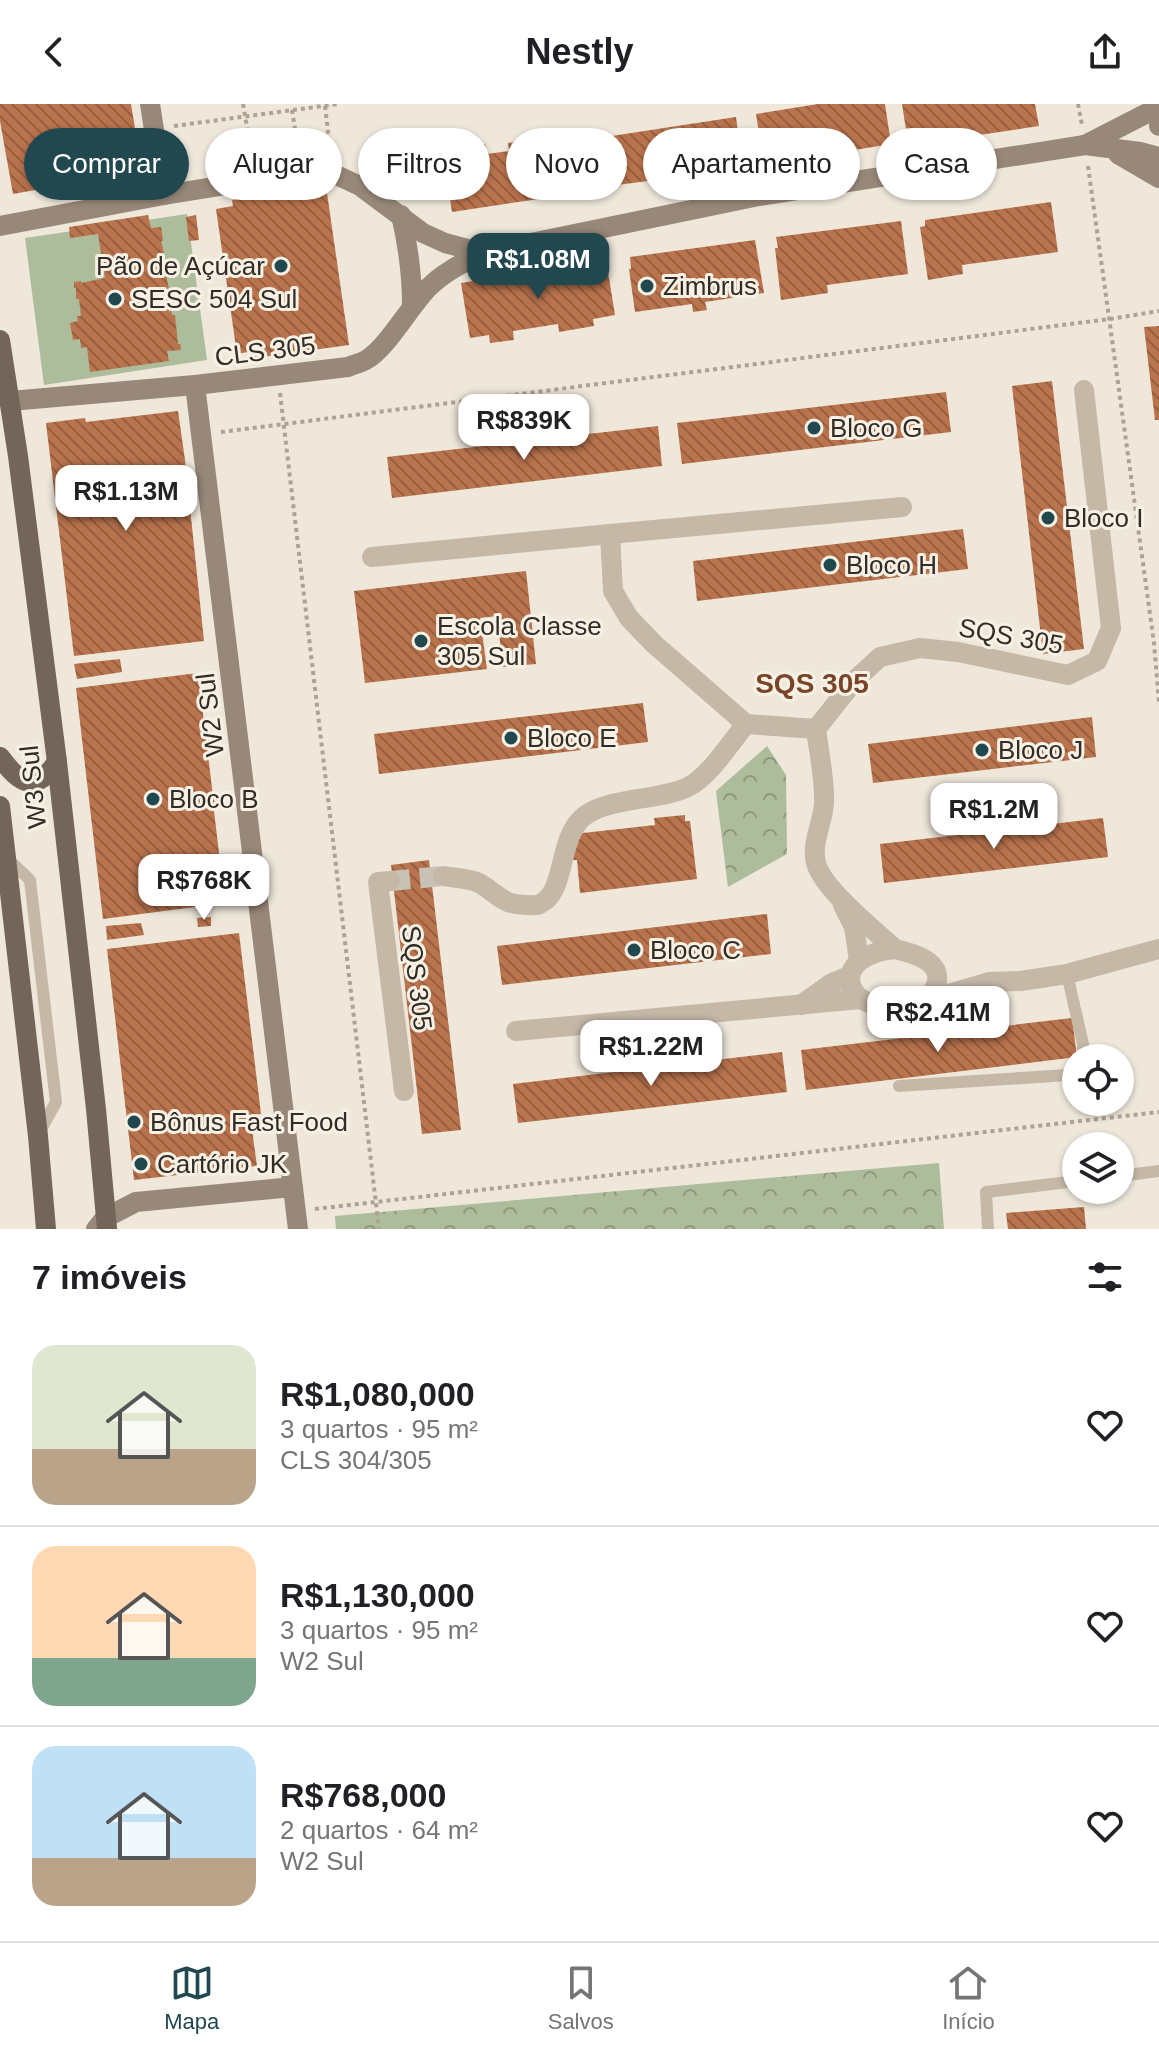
<!DOCTYPE html>
<html lang="pt">
<head>
<meta charset="utf-8">
<style>
	body { margin:0; font-family:Arial,sans-serif; background:#f6f6f6; color:#202124; height:100vh; display:flex; flex-direction:column; font-size:30px; white-space:nowrap }
	* { box-sizing:border-box; margin:0 }
	p { font-size:26px; color:#757577 }
	.icon { flex:none; width:44px; height:44px; fill:none; stroke:currentColor; stroke-width:2; stroke-linecap:round; stroke-linejoin:round }
	.map { position:relative; height:1125px; overflow:hidden }
	.details { display:flex; flex-direction:column; background:#fff; flex:1 }
	.details>* { flex:none }
	.hud { position:absolute; left:24px; top:24px; width:1112px; height:72px; display:flex; gap:16px }
	.tools { position:absolute; left:1062px; top:940px; display:grid; gap:16px }
	.tools a { display:grid; place-items:center; width:72px; height:72px; border-radius:50%; background:#fff; box-shadow:0 2px 6px #0004; font-size:40px }
	.price { position:absolute; translate:-50% -68px; padding:0 18px; border-radius:16px; background:#fff; color:#222; font-size:26px; line-height:52px; filter:drop-shadow(0 2px 4px #0008) }
	.price::after { content:''; position:absolute; left:50%; top:48px; width:24px; height:18px; margin-left:-12px; background:inherit; clip-path:polygon(0 0,100% 0,50% 100%) }
	.price.active { background:#21474f; color:#fff }
	ul { padding:0; list-style:none }
	li { display:flex; align-items:center; gap:24px; height:200px; padding:0 32px }
	li+li { border-top:2px solid #e0e0e0 }
	li span { display:grid; place-items:center; flex:none; width:224px; height:160px; border-radius:24px; color:#555 }
	li>.icon { margin-inline-start:auto }
	span .icon { width:96px; height:96px; fill:#fffc; stroke-width:1 }
	li b { font-size:34px }
	h2 { display:flex; justify-content:space-between; align-items:center; height:96px; padding:0 32px; font-size:34px }
	.tag { padding:0 28px; border-radius:36px; background:#fff; box-shadow:0 2px 6px #0004; font-size:28px; line-height:72px }
	.tag.active { background:#21474f; color:#fff }
	header { display:flex; justify-content:space-between; align-items:center; height:104px; padding:0 32px; background:#fff; font-size:36px; font-weight:700 }
	.dock { display:flex; justify-content:space-around; align-items:center; height:112px; border-top:2px solid #e0e0e0; background:#fff; font-size:22px; color:#757577 }
	.dock a { display:grid; justify-items:center; gap:4px }
	.dock .active { color:#21474f }
	.map>svg:first-child { display:block }
</style>
</head>
<body>
<header><svg class="icon" aria-label="back" viewBox="0 0 24 24"><path d="M15 5l-7 7 7 7"/></svg>Nestly<svg class="icon" aria-label="share" viewBox="0 0 24 24"><path d="M12 15V3M7 8l5-5 5 5M5 13v7h14v-7"/></svg></header>
<div class="map">
<svg width="1159" height="1125" viewBox="0 0 1159 1125">
	<defs>
		<pattern id="park-crowns" width="20" height="18" patternUnits="userSpaceOnUse" patternTransform="scale(2)"><rect width="20" height="18" fill="#adbc9b"/><path d="M2 6a3 3 0 1 1 6 0M12 15a3 3 0 1 1 6 0" fill="none" stroke="#8d997e"/></pattern>
		<pattern id="building-back-hatch" width="6" height="6" patternUnits="userSpaceOnUse" patternTransform="scale(2)"><rect width="6" height="6" fill="#b9734d"/><path d="M-1 5l2 2M0 0l6 6M5-1l2 2" fill="none" stroke="#975f40"/></pattern>
	</defs>
	<rect width="100%" height="100%" fill="#eee7da"/>
	<!-- park -->
	<g fill="url(#park-crowns)">
		<path d="M767,642l19,29 1,79 -59,33 -12,-96z"/>
		<path d="M939,1059l5,66h-608l-1,-13z"/>
	</g>
	<!-- garden -->
	<path fill="#adbc9b" d="M187,110l20,146 -163,25 -19,-147z"/>
	<!-- building -->
	<g fill="url(#building-back-hatch)">
		<path d="M0,0h131l11,67 -129,23 -13,-73z"/>
		<path d="M818,0h67l6,40 -127,21 -8,-51z"/>
		<path d="M902,0h133l4,22 -127,19 -2,-10 -3,1z"/>
		<path d="M736,13l6,43h-3l1,9 -123,16 -1,-7 -18,2 1,10 -147,22 -8,-52h7l-2,-11 36,-5 2,10 22,-3 -1,-8 13,-2 1,8 22,-3 -1,-11 34,-5 2,11z"/>
		<path d="M326,82l23,159 -94,13 -2,-7 -16,3 -21,-145 17,-3 -1,-6z"/>
		<path d="M1051,98l7,50 -96,13 1,9 -35,6 -8,-53 5,-1v-6z"/>
		<path d="M148,111l3,13 10,-1 2,14h-2l4,16 -2,1 7,37 -4,1 3,16 2,-1 1,4h3l3,29h2l1,6 -14,1 2,10 -79,11 -3,-25 -6,1 -1,-9 -7,1 -3,-17 8,-2 -1,-5h4l-2,-17h-3v-12l-2,1v-6l7,-1v2l24,-5 -7,-44 -28,4 -1,-11z"/>
		<path d="M196,111l3,25 -10,1 -3,-24z"/>
		<path d="M901,117l7,53 -81,11 1,8 -47,7 -6,-52h3l-2,-11z"/>
		<path d="M755,136l9,53 -59,9 2,8 -14,2 -1,-8 -57,8 -6,-43h2l-1,-12z"/>
		<path d="M601,156l2,13 5,-1 7,43 -22,4 1,7 -35,6 -1,-8 -45,7 1,9 -24,3 -1,-8 -19,3 -9,-55z"/>
		<path d="M1159,222v94h-4l-11,-93z"/>
		<path d="M1052,277l32,268 -41,5 -31,-268z"/>
		<path d="M946,288l5,40 -269,32 -5,-41z"/>
		<path d="M178,307l7,49 19,181 -130,15 -28,-233 39,-5 1,4z"/>
		<path d="M658,322l4,40 -270,32 -5,-41z"/>
		<path d="M963,425l5,40 -271,32 -4,-40z"/>
		<path d="M526,467l10,93 -33,3 -6,-51 -17,2 7,51 -122,14 -11,-92z"/>
		<path d="M120,555l2,13 -45,7 -3,-15z"/>
		<path d="M198,569l15,123 4,-1 1,7 -5,1 12,100 -122,16 -27,-231z"/>
		<path d="M643,599l5,39 -269,32 -5,-40z"/>
		<path d="M1092,613l4,40 -223,26 -5,-39z"/>
		<path d="M685,711v6h5l7,58 -117,14 -3,-33h-9l6,-26 81,-9 -1,-7z"/>
		<path d="M1103,714l5,39 -224,26 -4,-39z"/>
		<path d="M429,756l32,270 -39,4 -31,-269z"/>
		<path d="M767,810l4,40 -269,31 -5,-39z"/>
		<path d="M211,813v9l-13,1 -1,-9z"/>
		<path d="M141,819l3,12 -37,5 -1,-14z"/>
		<path d="M239,829l22,181 -11,1 7,51 -123,14 -27,-231z"/>
		<path d="M1072,914l5,39 -271,33 -5,-40z"/>
		<path d="M782,948l5,40 -269,31 -5,-39z"/>
		<path d="M1084,1103l2,22h-78l-2,-16z"/>
	</g>
	<g fill="none" stroke-linecap="round" stroke-linejoin="round">
		<!-- street-tunnel -->
		<path stroke="#c8c2b6" stroke-width="20" stroke-dasharray="20 10" stroke-linecap="butt" d="M390,777l53,-5"/>
		<!-- path -->
		<g stroke="#b0a292" stroke-width="4" stroke-dasharray="4 4" stroke-linecap="butt">
			<path d="M243,0l10,58"/>
			<path d="M1078,0l4,21"/>
			<path d="M325,2l6,50"/>
			<path d="M292,6l7,45"/>
			<path d="M174,22l164,-22"/>
			<path d="M1088,62l66,477 5,59"/>
			<path d="M280,289l99,836"/>
			<path d="M221,328l889,-113 49,-8"/>
			<path d="M315,1105l844,-97"/>
		</g>
		<!-- lane -->
		<g stroke="#c5b8a7" stroke-width="12">
			<path d="M7,754l23,22 26,222 -17,31"/>
			<path d="M1067,870l16,70v14"/>
			<path d="M899,982l169,-11 8,-6"/>
			<path d="M1120,1072l39,-5"/>
			<path d="M988,1125l-2,-37 90,-11"/>
		</g>
		<!-- street -->
		<g stroke="#c5b8a7" stroke-width="20">
			<path d="M372,453l238,-23"/>
			<path d="M816,625l-70,-5 -92,-80 -25,-26 -16,-27 -3,-57 292,-27"/>
			<path d="M443,772c11,2 26,2 36,7 21,12 22,22 49,22 4,0 8,1 12,-1 26,-12 18,-64 42,-86 23,-21 77,-17 106,-31 22,-11 42,-44 58,-63"/>
			<path d="M390,777l-12,1 26,209"/>
			<path d="M843,801l11,22 5,33"/>
			<path d="M895,845c-21,-19 -72,-60 -79,-86 -5,-21 7,-40 8,-60 1,-25 -5,-49 -8,-74l39,-49 25,-23 40,-9 38,4 110,23 29,-14 14,-33 -27,-238"/>
			<path d="M895,845c17,4 49,12 41,36 -3,8 -10,15 -17,18 -6,4 -11,4 -18,4 -60,6 -73,-52 -6,-58z"/>
			<path d="M924,897l65,-19 32,-1 46,-7 92,-25"/>
			<path d="M801,901l31,-22 17,-7"/>
			<path d="M516,927l344,-32"/>
		</g>
		<!-- secondary -->
		<g stroke="#988879" stroke-width="20">
			<path d="M150,0l14,91"/>
			<path d="M1159,20v2"/>
			<path d="M1085,41l74,-38"/>
			<path d="M1118,50l41,24"/>
			<path d="M401,111c7,30 11,59 11,90"/>
			<path d="M0,122l164,-31 137,-22 33,1 26,12 63,47 22,10 37,10"/>
			<path d="M195,281l103,844"/>
			<path d="M0,290l10,7 185,-16 153,-18c6,-3 13,-4 18,-7 21,-12 44,-54 63,-73 15,-15 34,-24 53,-34l277,-57 326,-51 55,7 19,5"/>
			<path d="M96,1125l9,-11 31,-16 157,-15"/>
		</g>
		<!-- primary -->
		<g stroke="#736559" stroke-width="20">
			<path d="M0,236l18,116 39,306 39,347 11,120"/>
			<path d="M0,653c20,27 35,37 57,5"/>
			<path d="M0,702l38,330 8,93"/>
		</g>
	</g>
	<!-- markers -->
	<g fill="#21474f" stroke="#f7f1e5" stroke-width="3">
		<circle cx="281" cy="162" r="8"/>
		<circle cx="647" cy="182" r="8"/>
		<circle cx="115" cy="195" r="8"/>
		<circle cx="814" cy="324" r="8"/>
		<circle cx="1048" cy="414" r="8"/>
		<circle cx="830" cy="461" r="8"/>
		<circle cx="421" cy="537" r="8"/>
		<circle cx="511" cy="634" r="8"/>
		<circle cx="982" cy="646" r="8"/>
		<circle cx="153" cy="695" r="8"/>
		<circle cx="634" cy="846" r="8"/>
		<circle cx="134" cy="1018" r="8"/>
		<circle cx="141" cy="1060" r="8"/>
	</g>
	<g text-anchor="middle" stroke-width="6" stroke-linejoin="round" paint-order="stroke">
		<!-- poi labels -->
		<g font-size="26" fill="#322c27" stroke="#f7f1e5" text-anchor="start">
			<text x="265" y="171" text-anchor="end">Pão de Açúcar</text>
			<text x="663" y="191">Zimbrus</text>
			<text x="131" y="204">SESC 504 Sul</text>
			<text x="830" y="333">Bloco G</text>
			<text x="1064" y="423">Bloco I</text>
			<text x="846" y="470">Bloco H</text>
			<text x="437" y="531">Escola Classe<tspan x="437" dy="30">305 Sul</tspan></text>
			<text x="527" y="643">Bloco E</text>
			<text x="998" y="655">Bloco J</text>
			<text x="169" y="704">Bloco B</text>
			<text x="650" y="855">Bloco C</text>
			<text x="150" y="1027">Bônus Fast Food</text>
			<text x="157" y="1069">Cartório JK</text>
		</g>
		<!-- street labels -->
		<g font-size="26" fill="#322c27" stroke="#f7f1e5">
			<text transform="translate(265 247) rotate(-7)" y="9">CLS 305</text>
			<text transform="translate(1011 532) rotate(10)" y="9">SQS 305</text>
			<text transform="translate(210 611) rotate(-97)" y="9">W2 Sul</text>
			<text transform="translate(33 683) rotate(-96)" y="9">W3 Sul</text>
			<text transform="translate(417 874) rotate(83)" y="9">SQS 305</text>
		</g>
		<!-- neighbourhood labels -->
		<g font-size="28" font-weight="bold" fill="#794428" stroke="#f7f1e5">
			<text x="812" y="589">SQS 305</text>
		</g>
	</g>
</svg>
<div class="tools">
<a><svg class="icon" aria-label="locate" viewBox="0 0 24 24"><circle cx="12" cy="12" r="6"/><path d="M12 2v4M12 18v4M2 12h4M18 12h4"/></svg></a>
<a><svg class="icon" aria-label="layers" viewBox="0 0 24 24"><path d="M12 4l9 5-9 5-9-5zM3 14l9 5 9-5"/></svg></a>
</div>
<b class="price active" style="left:538px;top:197px">R$1.08M</b>
<b class="price" style="left:524px;top:358px">R$839K</b>
<b class="price" style="left:126px;top:429px">R$1.13M</b>
<b class="price" style="left:994px;top:747px">R$1.2M</b>
<b class="price" style="left:204px;top:818px">R$768K</b>
<b class="price" style="left:938px;top:950px">R$2.41M</b>
<b class="price" style="left:651px;top:984px">R$1.22M</b>
<div class="hud">
<a class="tag active">Comprar</a>
<a class="tag">Alugar</a>
<a class="tag">Filtros</a>
<a class="tag">Novo</a>
<a class="tag">Apartamento</a>
<a class="tag">Casa</a>
</div>
</div>
<section class="details">
<h2>7 imóveis<svg class="icon" aria-label="filters" viewBox="0 0 24 24"><path d="M4 7h16M4 17h16"/><circle cx="9" cy="7" r="2"/><circle cx="15" cy="17" r="2"/></svg></h2>
<ul>
<li><span style="background:linear-gradient(#dfe7d0 65%,#b9a48a 0)"><svg class="icon" aria-label="home" viewBox="0 0 24 24"><path d="M3 11l9-7 9 7M6 9v11h12V9"/></svg></span><div><b>R$1,080,000</b><p>3 quartos · 95 m²</p><p>CLS 304/305</p></div><svg class="icon" aria-label="heart" viewBox="0 0 24 24"><path d="M12 20l-8-8c-3-5 5-10 8-4 3-6 11-1 8 4z"/></svg></li>
<li><span style="background:linear-gradient(#ffd9b3 70%,#7fa58c 0)"><svg class="icon" aria-label="home" viewBox="0 0 24 24"><path d="M3 11l9-7 9 7M6 9v11h12V9"/></svg></span><div><b>R$1,130,000</b><p>3 quartos · 95 m²</p><p>W2 Sul</p></div><svg class="icon" aria-label="heart" viewBox="0 0 24 24"><path d="M12 20l-8-8c-3-5 5-10 8-4 3-6 11-1 8 4z"/></svg></li>
<li><span style="background:linear-gradient(#bfe0f5 70%,#b9a48a 0)"><svg class="icon" aria-label="home" viewBox="0 0 24 24"><path d="M3 11l9-7 9 7M6 9v11h12V9"/></svg></span><div><b>R$768,000</b><p>2 quartos · 64 m²</p><p>W2 Sul</p></div><svg class="icon" aria-label="heart" viewBox="0 0 24 24"><path d="M12 20l-8-8c-3-5 5-10 8-4 3-6 11-1 8 4z"/></svg></li>
</ul>
</section>
<nav class="dock">
<a class="active"><svg class="icon" aria-label="map" viewBox="0 0 24 24"><path d="M3 6l6-2 6 2 6-2v14l-6 2-6-2-6 2zM9 4v14M15 6v14"/></svg>Mapa</a>
<a><svg class="icon" aria-label="saved" viewBox="0 0 24 24"><path d="M7 4h10v16l-5-4-5 4z"/></svg>Salvos</a>
<a><svg class="icon" aria-label="home" viewBox="0 0 24 24"><path d="M3 11l9-7 9 7M6 9v11h12V9"/></svg>Início</a>
</nav>
</body>
</html>
